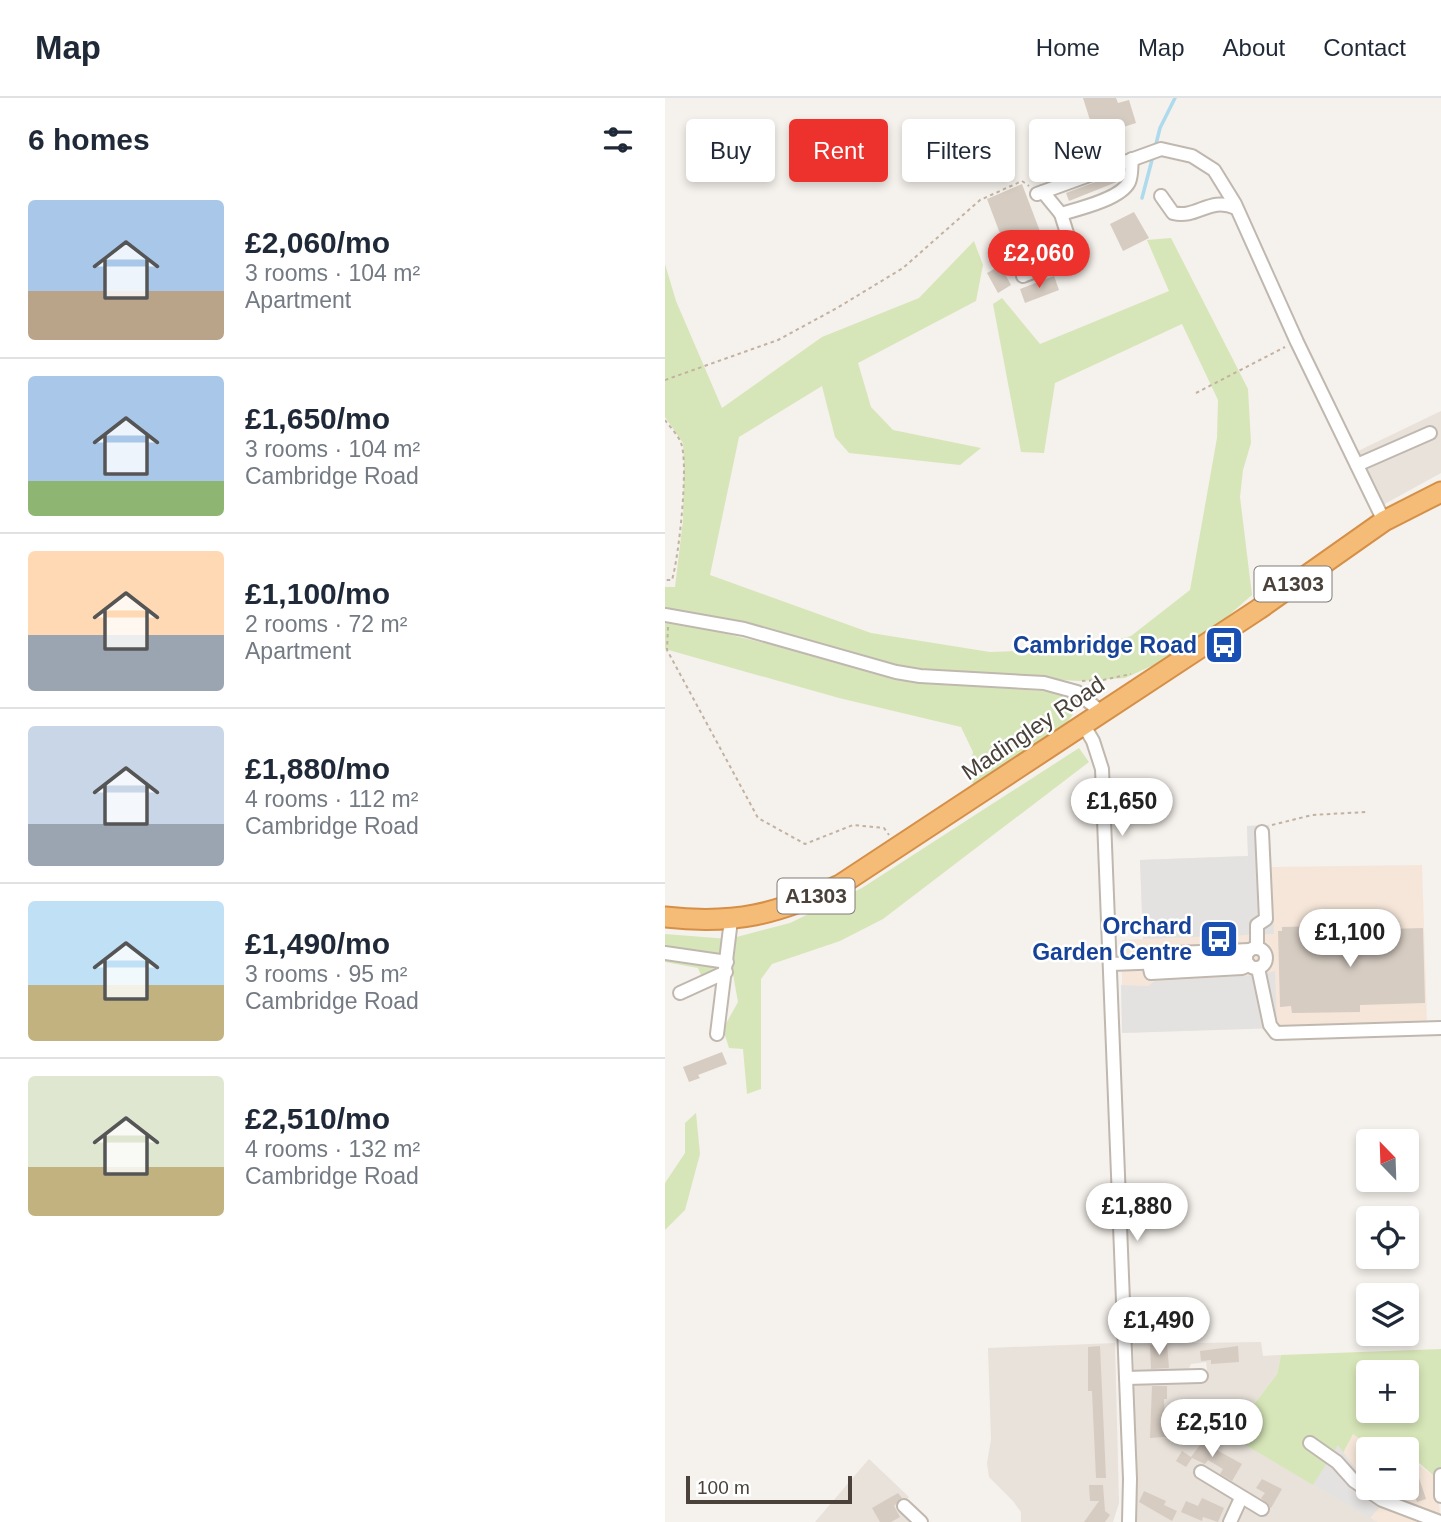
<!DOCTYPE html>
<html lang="en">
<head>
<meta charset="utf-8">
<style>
	body { margin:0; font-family:Helvetica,sans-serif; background:#f6f6f7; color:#1f2937; height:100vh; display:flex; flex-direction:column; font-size:26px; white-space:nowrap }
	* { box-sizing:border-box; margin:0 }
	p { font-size:23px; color:#747a83 }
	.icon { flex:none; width:38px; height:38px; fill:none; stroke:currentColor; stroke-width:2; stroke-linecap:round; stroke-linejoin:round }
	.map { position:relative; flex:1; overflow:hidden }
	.side { display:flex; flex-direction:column; background:#fff; width:665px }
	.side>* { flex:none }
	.guide { position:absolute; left:21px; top:21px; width:649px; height:63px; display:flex; gap:14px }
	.needle { width:46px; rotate:337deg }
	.controls { position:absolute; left:691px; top:1031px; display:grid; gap:14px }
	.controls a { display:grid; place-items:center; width:63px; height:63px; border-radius:7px; background:#fff; box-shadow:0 4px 10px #0003; font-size:35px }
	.scale { position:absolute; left:21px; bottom:18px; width:166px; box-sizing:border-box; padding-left:7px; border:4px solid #49413a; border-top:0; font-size:19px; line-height:24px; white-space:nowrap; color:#49413a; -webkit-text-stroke:5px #fff; paint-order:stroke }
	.price { position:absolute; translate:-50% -60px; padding:0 16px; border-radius:24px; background:#fff; color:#222; font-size:23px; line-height:46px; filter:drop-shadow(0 2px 4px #0008) }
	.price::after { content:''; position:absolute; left:50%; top:42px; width:21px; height:16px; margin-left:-10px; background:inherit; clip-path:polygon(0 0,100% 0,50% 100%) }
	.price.on { background:#ed312c; color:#fff }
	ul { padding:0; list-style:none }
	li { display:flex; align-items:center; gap:21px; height:175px; padding:0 28px }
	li+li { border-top:2px solid #e0e1e3 }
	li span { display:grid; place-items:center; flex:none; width:196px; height:140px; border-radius:7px; color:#555 }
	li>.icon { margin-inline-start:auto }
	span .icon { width:84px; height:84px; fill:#fffc; stroke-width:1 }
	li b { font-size:30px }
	h2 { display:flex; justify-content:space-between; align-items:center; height:84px; padding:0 28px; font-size:30px }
	.chip { padding:0 24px; border-radius:7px; background:#fff; box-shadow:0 4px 10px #0003; font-size:24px; line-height:63px }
	.chip.on { background:#ed312c; color:#fff }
	header { display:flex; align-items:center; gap:42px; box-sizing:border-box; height:98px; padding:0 35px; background:#fff; border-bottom:2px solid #e0e1e3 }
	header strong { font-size:33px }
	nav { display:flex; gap:38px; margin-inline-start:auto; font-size:24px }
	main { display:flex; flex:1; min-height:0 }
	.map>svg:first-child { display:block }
</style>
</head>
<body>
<header>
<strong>Map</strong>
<nav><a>Home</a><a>Map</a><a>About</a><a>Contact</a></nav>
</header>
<main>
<section class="side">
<h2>6 homes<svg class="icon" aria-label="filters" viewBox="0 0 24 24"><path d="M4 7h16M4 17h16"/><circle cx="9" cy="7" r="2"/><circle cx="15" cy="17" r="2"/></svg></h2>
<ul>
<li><span style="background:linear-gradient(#a9c7e8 65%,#b9a48a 0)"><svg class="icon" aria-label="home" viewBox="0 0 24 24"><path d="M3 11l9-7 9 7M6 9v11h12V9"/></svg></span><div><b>£2,060/mo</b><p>3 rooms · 104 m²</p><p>Apartment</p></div></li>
<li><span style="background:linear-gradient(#a9c7e8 75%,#8fb573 0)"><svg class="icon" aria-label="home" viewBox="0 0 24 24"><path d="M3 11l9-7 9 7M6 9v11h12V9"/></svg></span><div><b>£1,650/mo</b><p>3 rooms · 104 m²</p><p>Cambridge Road</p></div></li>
<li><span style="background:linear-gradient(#ffd9b3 60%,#9aa5b1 0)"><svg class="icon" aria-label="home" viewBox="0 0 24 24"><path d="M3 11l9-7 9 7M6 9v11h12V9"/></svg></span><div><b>£1,100/mo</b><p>2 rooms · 72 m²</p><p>Apartment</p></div></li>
<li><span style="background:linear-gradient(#c9d6e8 70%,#9aa5b1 0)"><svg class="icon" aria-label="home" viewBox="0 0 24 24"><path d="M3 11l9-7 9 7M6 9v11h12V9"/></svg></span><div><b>£1,880/mo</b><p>4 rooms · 112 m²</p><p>Cambridge Road</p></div></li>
<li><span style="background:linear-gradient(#bfe0f5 60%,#c2b280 0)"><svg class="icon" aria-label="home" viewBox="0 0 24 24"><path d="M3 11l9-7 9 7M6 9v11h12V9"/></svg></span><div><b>£1,490/mo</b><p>3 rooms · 95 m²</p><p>Cambridge Road</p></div></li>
<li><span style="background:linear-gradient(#dfe7d0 65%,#c2b280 0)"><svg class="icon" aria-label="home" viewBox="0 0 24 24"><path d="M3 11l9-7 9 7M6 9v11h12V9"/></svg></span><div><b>£2,510/mo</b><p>4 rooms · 132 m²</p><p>Cambridge Road</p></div></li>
</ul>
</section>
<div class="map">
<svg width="776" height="1424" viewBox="0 0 776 1424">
	<rect width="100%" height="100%" fill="#f5f1ec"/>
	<!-- residential -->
	<g fill="#e9e2db">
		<path d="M776,313v62l-60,33 -27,-53z"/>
		<path d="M596,1244l2,14 18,-1 -4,19 -47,62 148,86h-241l-3,-141 74,-3 -2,-16 -15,2 -5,10 -52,2 -1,-32z"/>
		<path d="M450,1245l4,160 -6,19h-92v-10l-8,-11 -24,-24 -2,-14 4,-23 -3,-92z"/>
		<path d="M204,1361l40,38 -9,9 14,16h-99z"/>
	</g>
	<!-- commercial -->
	<g fill="#f5e6d9">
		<path d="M604,727l3,42 150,-2 5,157 -305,11v-93l21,-1 -3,-79 108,-4 -1,-30z"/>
		<path d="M684,1329l44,22h-24v39h38v-32l29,22 5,44h-63l-65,-37z"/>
	</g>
	<!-- green -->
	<g fill="#d7e6b8" fill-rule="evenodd">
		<path d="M506,140l77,151 3,54 -8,27 -3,27 12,98 -31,27 -52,36 -44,20 -46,3 -179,-10 -235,-64v-20h10l8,-67 1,-55 -1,-22 -18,-26v-153l11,37 46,107 100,-71 97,-39 55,-57 9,24 -7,36 -118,62 13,44 22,23 88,18 -21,17 -111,-12 -14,-16 -13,-51 -83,51 -29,138 161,58 119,19 92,-3 49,-13 59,-46 27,-152 1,-38 -36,-76 -127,59 -11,70 -23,-1 -28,-148 9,-6 38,46 129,-53 -22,-51z"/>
		<path d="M0,521l103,25 128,36 157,12 20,4c5,13 0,21 -10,30l-89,60 -5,-12 4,-22 -12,-25 -122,-29 -174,-49z"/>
		<path d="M414,650l10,14 -206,157 -43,22 -68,23 -11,15v110l-14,5 -4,-45 -14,-1 -6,-19 15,-27 -5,-28h-13l-17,6 -5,-12 -33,-6v-28l64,5 61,-16 72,-35z"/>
		<path d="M31,1015l4,41 -15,56 -20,20v-47l20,-30v-30z"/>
		<path d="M776,1251v128l-5,1 -18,-16 -2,2 -9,-1v-14h-33l-21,-15 -10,19 -30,32 -83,-49 47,-62 4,-19zM704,1274h38v38h-38z"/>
	</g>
	<!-- parking -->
	<g fill="#e4e2e0">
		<path d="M604,727l5,109 -131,5 -3,-79 108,-4 -1,-30z"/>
		<path d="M610,873l2,57 -155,5 -1,-48 27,1 7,-5 103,-6z"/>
		<path d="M673,1347l27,36 23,17 -18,20 -57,-33z"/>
	</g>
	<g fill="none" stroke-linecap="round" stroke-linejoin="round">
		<!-- stream -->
		<g stroke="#addaed" stroke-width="3.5">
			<path d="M490,50l5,-20 15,-30"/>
			<path d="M477,100l11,-42"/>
		</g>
	</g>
	<!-- building -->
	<g fill="#d6ccc2">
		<path d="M418,0h33l2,5 11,-3 7,23 -41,13z"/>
		<path d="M457,74l-3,9 -50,20 -3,-8z"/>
		<path d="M357,86l27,71 -44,19 6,11 -13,8 -11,-20 23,-13 -23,-61z"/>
		<path d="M469,114l15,26 -26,13 -13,-27z"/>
		<path d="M389,178l5,14 -34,13 -5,-14z"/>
		<path d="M654,828v5l104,-3 2,75 -65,2v7l-68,1 -1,-7 -11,1 -2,-76h4v-4z"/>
		<path d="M57,954l5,12 -29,11 2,3 -11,4 -6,-15z"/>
		<path d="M502,1246l2,24 -18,1 -1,-24z"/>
		<path d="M435,1248l6,132h-10l-4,-87h-4v-44z"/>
		<path d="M573,1248l1,16 -28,2v-4l-10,1 -1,-10z"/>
		<path d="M487,1288h15v13h-3l1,25 9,-1 2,13 -26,2z"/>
		<path d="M541,1339l11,7 -2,5 27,15 -10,17 -12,-7 3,-5 -15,-9 -3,4 -13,-6 -6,9 -10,-6 6,-10 9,6z"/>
		<path d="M753,1377l8,24 -9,3 -8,-24z"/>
		<path d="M597,1381l20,10 -11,19 -10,-10 4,-5 -9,-5z"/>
		<path d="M424,1387h14l2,26 5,4 -5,7h-21l15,-21h-9z"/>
		<path d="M479,1393l22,10 -2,4 13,6 -5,10 -33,-19z"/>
		<path d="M233,1395l4,5 -8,8 6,11 -9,5h-11l-8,-14z"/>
		<path d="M537,1400l22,10 -6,14 -15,-5 -1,4 -21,-9 5,-11 12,5z"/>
	</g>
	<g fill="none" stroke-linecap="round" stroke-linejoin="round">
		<!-- minor casing -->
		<g stroke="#c0b8af" stroke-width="16">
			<g id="minor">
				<path d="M378,94l18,22c17,-5 60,-15 68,-32 3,-7 2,-16 3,-23"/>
				<path d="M372,96l124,-45 31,7 22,14 21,34 62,138 87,179"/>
				<path d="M496,98l12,17c25,6 36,-17 63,-5"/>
				<path d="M358,178c15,-7 42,-13 48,-30l-10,-32"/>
				<path d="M692,367l73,-32"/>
				<path d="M0,517l79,14 152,43 24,4 124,7 33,9 24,20"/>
				<path d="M418,626l10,17 9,28 28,710 -1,43"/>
				<path d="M592,850v-23l9,-6 -4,-87"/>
				<circle cx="591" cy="860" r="10"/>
				<path d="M0,855l62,9"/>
				<path d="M494,862l17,-7 74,-3"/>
				<path d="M446,866l135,-5"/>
				<path d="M484,866l2,9 91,-5 7,-3"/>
				<path d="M593,870l12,57 6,8 165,-5"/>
				<path d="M15,895l46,-21"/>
				<path d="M52,936l14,-114"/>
				<path d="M461,1280l75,-2"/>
				<path d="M645,1345l27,19 17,19 28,19 58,22"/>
				<path d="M536,1374l61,37"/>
				<path d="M776,1377v21"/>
				<path d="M239,1408l17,16"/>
				<path d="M565,1424l11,-24"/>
			</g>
		</g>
		<!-- highway casing -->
		<g stroke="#d58f47" stroke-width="23">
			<path id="highway" d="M0,819c70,8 112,-3 175,-32l419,-276 125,-88 57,-29"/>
		</g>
		<!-- path -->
		<g stroke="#c1b2a1" stroke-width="2" stroke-dasharray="3.5 3.5" stroke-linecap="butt">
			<path d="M0,282l113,-40 59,-32 66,-40 77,-68 42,-19 7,5"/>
			<path d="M531,295l89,-46"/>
			<path d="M0,322c5,7 13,15 16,23 8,21 -2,113 -9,137h-7"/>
			<path d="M3,529l-1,23 91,168 47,26 48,-19 31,3 5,7"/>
			<path d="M417,583l21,-1 28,-6"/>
			<path d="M607,727l40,-10 54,-3"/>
		</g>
		<!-- minor -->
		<use href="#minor" stroke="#fff" stroke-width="12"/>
		<!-- highway -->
		<use href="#highway" stroke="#f5bc77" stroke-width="19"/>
	</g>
	<!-- icons -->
	<defs>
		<g id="bus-square" transform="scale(2.0125)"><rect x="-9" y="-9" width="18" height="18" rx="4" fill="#1a4fb4" stroke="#fff"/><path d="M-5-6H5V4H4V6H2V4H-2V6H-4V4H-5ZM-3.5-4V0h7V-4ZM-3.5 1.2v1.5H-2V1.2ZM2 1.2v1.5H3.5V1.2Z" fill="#fff"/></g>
	</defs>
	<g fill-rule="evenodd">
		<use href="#bus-square" x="559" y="547"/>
		<use href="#bus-square" x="554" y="841"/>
	</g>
	<g text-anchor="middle" stroke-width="5" stroke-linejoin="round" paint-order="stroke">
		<!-- shield labels -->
		<g fill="#fff" stroke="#807a75" stroke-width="2">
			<rect x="589.5" y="468.5" width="77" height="35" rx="5"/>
			<rect x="112.5" y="780.5" width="77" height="35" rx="5"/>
		</g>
		<g font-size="21" font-weight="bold" fill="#49413a">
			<text x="628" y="493">A1303</text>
			<text x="151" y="805">A1303</text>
		</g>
		<!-- transit labels -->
		<g font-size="23" font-weight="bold" fill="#164399" stroke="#fff" text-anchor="end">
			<text x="532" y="555">Cambridge Road</text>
			<text x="527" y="836">Orchard<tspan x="527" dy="26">Garden Centre</tspan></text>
		</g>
		<!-- street labels -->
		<g font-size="23" fill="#49413a" stroke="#fff">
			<text transform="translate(368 630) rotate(-34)" y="8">Madingley Road</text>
		</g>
	</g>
</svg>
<div class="controls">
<a><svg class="needle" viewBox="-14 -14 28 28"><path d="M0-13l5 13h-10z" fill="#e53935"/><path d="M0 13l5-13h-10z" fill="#747a83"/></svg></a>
<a><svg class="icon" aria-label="locate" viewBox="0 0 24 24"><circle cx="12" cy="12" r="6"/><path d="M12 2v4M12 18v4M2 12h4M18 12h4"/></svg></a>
<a><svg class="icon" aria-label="layers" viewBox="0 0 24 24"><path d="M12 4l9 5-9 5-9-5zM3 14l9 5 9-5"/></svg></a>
<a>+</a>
<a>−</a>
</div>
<div class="scale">100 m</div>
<b class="price on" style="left:374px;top:192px">£2,060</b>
<b class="price" style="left:457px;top:740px">£1,650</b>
<b class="price" style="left:685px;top:871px">£1,100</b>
<b class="price" style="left:472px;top:1145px">£1,880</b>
<b class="price" style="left:494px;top:1259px">£1,490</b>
<b class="price" style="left:547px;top:1361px">£2,510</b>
<div class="guide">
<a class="chip">Buy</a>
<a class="chip on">Rent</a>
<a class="chip">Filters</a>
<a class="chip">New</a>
</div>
</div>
</main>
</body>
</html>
